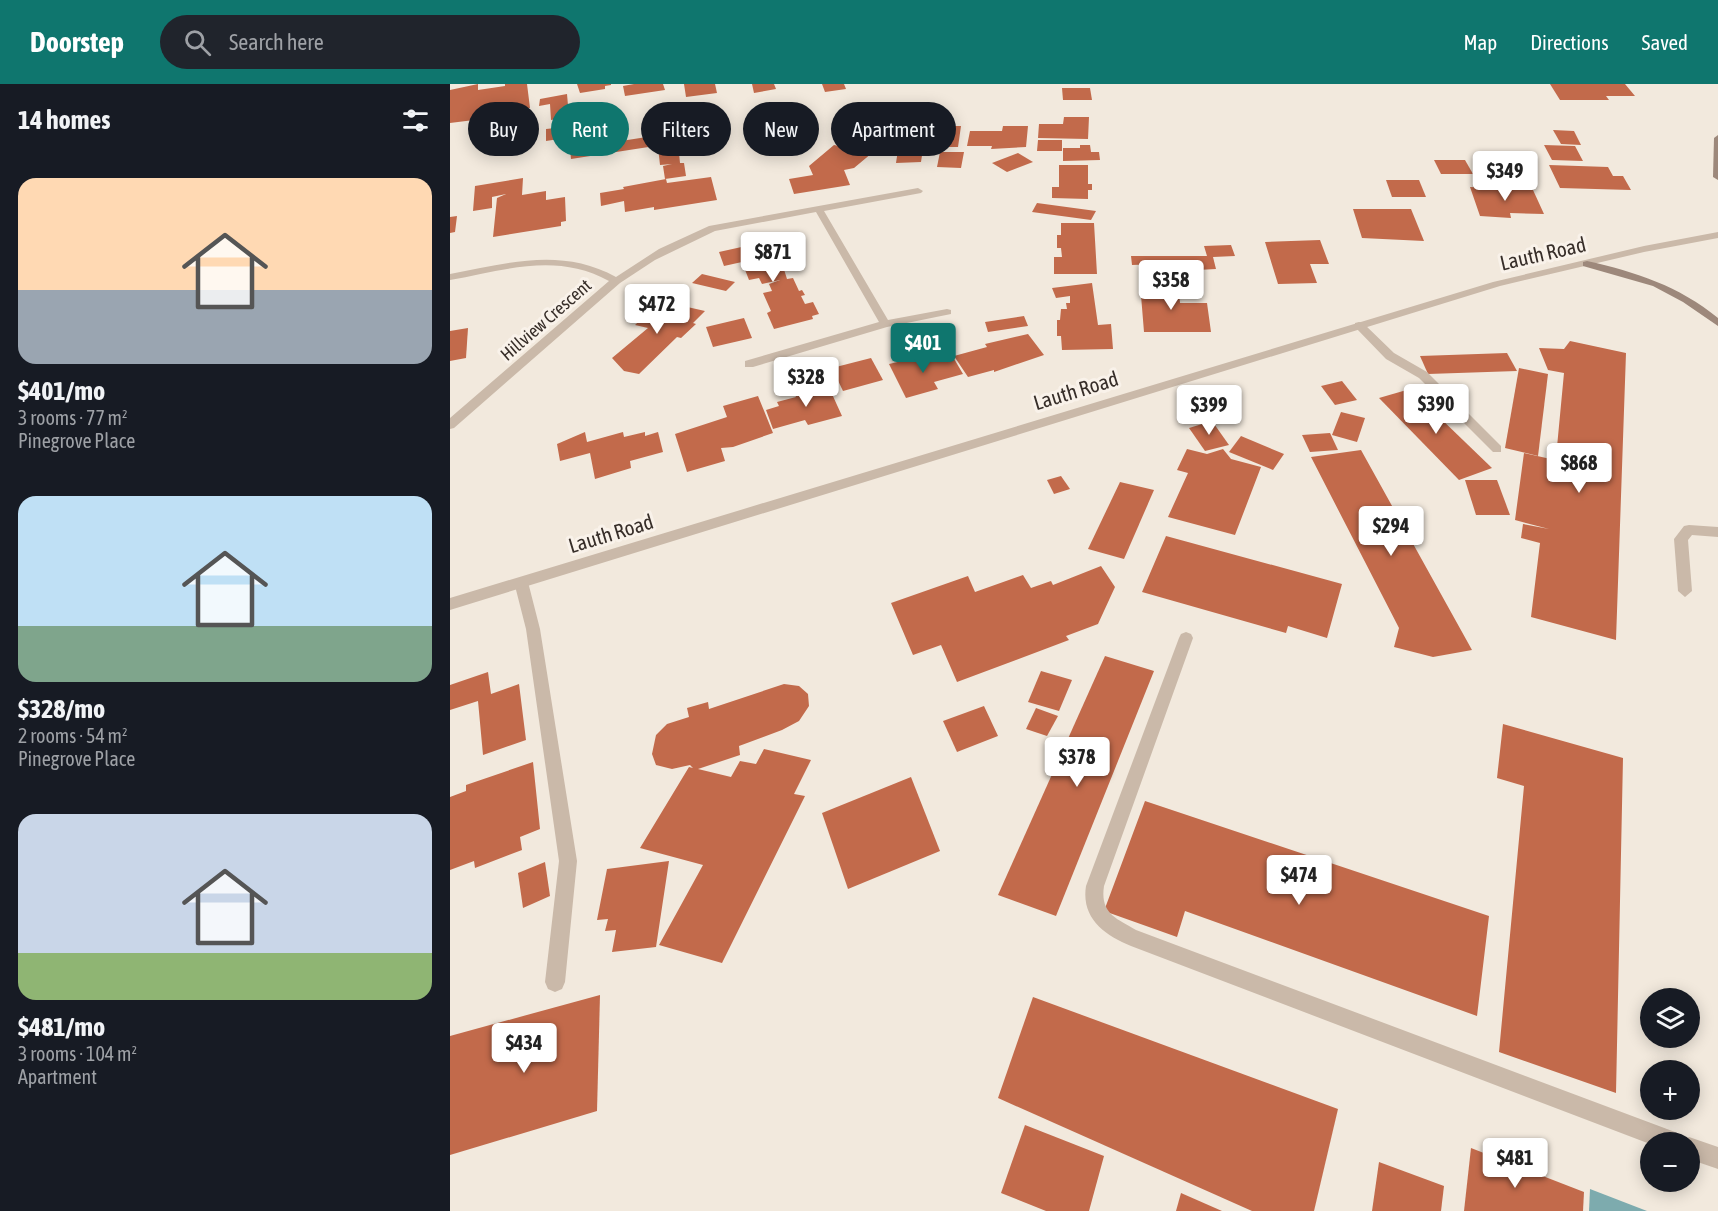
<!DOCTYPE html>
<html lang="en">
<head>
<meta charset="utf-8">
<style>
	body { margin:0; font-family:"Asap Condensed",sans-serif; background:#20242c; color:#f1f3f6; height:100vh; display:flex; flex-direction:column; font-size:22px; white-space:nowrap }
	* { box-sizing:border-box; margin:0 }
	p { font-size:20px; color:#9ea1a6 }
	.icon { flex:none; width:33px; height:33px; fill:none; stroke:currentColor; stroke-width:2; stroke-linecap:round; stroke-linejoin:round }
	.map { position:relative; flex:1; overflow:hidden }
	.drawer { display:flex; flex-direction:column; background:#171b24; width:450px }
	.drawer>* { flex:none }
	.guide { position:absolute; left:18px; top:18px; width:570px; height:54px; display:flex; gap:12px }
	.controls { position:absolute; left:1190px; top:904px; display:grid; gap:12px }
	.controls a { display:grid; place-items:center; width:60px; height:60px; border-radius:50%; background:#171b24; box-shadow:0 3px 15px #0003; font-size:30px }
	.price { position:absolute; translate:-50% -51px; padding:0 14px; border-radius:6px; background:#fff; color:#222; font-size:20px; line-height:39px; filter:drop-shadow(0 2px 3px #0008) }
	.price::after { content:''; position:absolute; left:50%; top:36px; width:18px; height:14px; margin-left:-9px; background:inherit; clip-path:polygon(0 0,100% 0,50% 100%) }
	.price.selected { background:#0f766e; color:#fff }
	ul { padding:0; list-style:none }
	li { display:grid; align-content:center; gap:12px; height:318px; padding:0 18px }
	li span { display:grid; place-items:center; height:186px; border-radius:18px; color:#555 }
	li>.icon { margin-inline-start:auto }
	span .icon { width:108px; height:108px; fill:#fffc; stroke-width:1 }
	li b { font-size:26px }
	h2 { display:flex; justify-content:space-between; align-items:center; height:72px; padding:0 18px; font-size:26px }
	.chip { padding:0 21px; border-radius:27px; background:#171b24; box-shadow:0 3px 15px #0003; font-size:21px; line-height:54px }
	.chip.selected { background:#0f766e; color:#fff }
	header { display:flex; align-items:center; gap:36px; box-sizing:border-box; height:84px; padding:0 30px; background:#0f766e; color:#fff }
	header strong { font-size:28px }
	nav { display:flex; gap:33px; margin-inline-start:auto; font-size:21px }
	.search { width:420px; height:54px; background:#20242c; display:flex; align-items:center; gap:15px; box-sizing:border-box; padding:0 21px; border-radius:33px; color:#9ea1a6; font-size:22px }
	main { display:flex; flex:1; min-height:0 }
	.map>svg:first-child { display:block }
</style>
</head>
<body>
<header>
<strong>Doorstep</strong>
<div class="search"><svg class="icon" aria-label="search" viewBox="0 0 24 24"><circle cx="10" cy="10" r="6"/><path d="M15 15l6 6"/></svg>Search here</div>
<nav><a>Map</a><a>Directions</a><a>Saved</a></nav>
</header>
<main>
<section class="drawer">
<h2>14 homes<svg class="icon" aria-label="filters" viewBox="0 0 24 24"><path d="M4 7h16M4 17h16"/><circle cx="9" cy="7" r="2"/><circle cx="15" cy="17" r="2"/></svg></h2>
<ul>
<li><span style="background:linear-gradient(#ffd9b3 60%,#9aa5b1 0)"><svg class="icon" aria-label="home" viewBox="0 0 24 24"><path d="M3 11l9-7 9 7M6 9v11h12V9"/></svg></span><div><b>$401/mo</b><p>3 rooms · 77 m²</p><p>Pinegrove Place</p></div></li>
<li><span style="background:linear-gradient(#bfe0f5 70%,#7fa58c 0)"><svg class="icon" aria-label="home" viewBox="0 0 24 24"><path d="M3 11l9-7 9 7M6 9v11h12V9"/></svg></span><div><b>$328/mo</b><p>2 rooms · 54 m²</p><p>Pinegrove Place</p></div></li>
<li><span style="background:linear-gradient(#c9d6e8 75%,#8fb573 0)"><svg class="icon" aria-label="home" viewBox="0 0 24 24"><path d="M3 11l9-7 9 7M6 9v11h12V9"/></svg></span><div><b>$481/mo</b><p>3 rooms · 104 m²</p><p>Apartment</p></div></li>
</ul>
</section>
<div class="map">
<svg width="1268" height="1127" viewBox="0 0 1268 1127">
	<rect width="100%" height="100%" fill="#f2e9dd"/>
	<!-- water -->
	<path fill="#7dabae" d="M1140,1105l57,22h-58z"/>
	<!-- building -->
	<g fill="#c26a4b">
		<path d="M28,0v6l27,-4v-2h22l3,24 -31,4 1,-8 -17,2 -1,13 -32,4v-33z"/>
		<path d="M127,0h34v1l-6,1v3l-25,4z"/>
		<path d="M184,0h29l2,6 -40,6 -2,-10z"/>
		<path d="M234,0h31l2,9 -31,4z"/>
		<path d="M302,0h22l2,5 -22,4z"/>
		<path d="M372,0h22l2,5 -21,3z"/>
		<path d="M1100,0h75l10,12h-29l3,4h-49z"/>
		<path d="M612,4h28l2,12h-29z"/>
		<path d="M117,10l2,23 -18,3 -1,-16 -11,2 1,-7z"/>
		<path d="M614,33h25l-1,22 -50,-1 1,-14h24z"/>
		<path d="M423,40l-1,6h30l-3,13 -60,1 2,-7h6l4,-12z"/>
		<path d="M484,42h27l-3,21h-58l3,-14h30z"/>
		<path d="M553,42h25l-2,21 -35,2 1,-3h-25l3,-15h32z"/>
		<path d="M115,43v11l-19,3v-12z"/>
		<path d="M1103,46l21,1 7,14 -20,-1z"/>
		<path d="M203,52l2,10 -84,13 -1,-10z"/>
		<path d="M588,56h24v11h-25z"/>
		<path d="M228,60l2,19h4l2,13 -21,3 -2,-13 9,-2 -12,1 -2,-18z"/>
		<path d="M384,61l38,8 -18,15 -10,2 6,15 -56,9 -5,-15 24,-4 -4,-9z"/>
		<path d="M630,61h10l1,7h8l1,8 -37,1v-13h17z"/>
		<path d="M1094,61l31,1 8,15 -31,-1z"/>
		<path d="M473,65l-2,13 -25,1 2,-13z"/>
		<path d="M490,68h24l-3,16 -24,-1z"/>
		<path d="M568,69l15,9 -26,10 -15,-9z"/>
		<path d="M984,76h31l8,14h-32z"/>
		<path d="M609,81h29v19h4v6h-4v9l-36,-1v-11h7z"/>
		<path d="M1099,81l59,2 5,9h10l8,14 -71,-2z"/>
		<path d="M261,93l6,23 -63,10v-3l-29,5 -1,-11 -23,5 -1,-13 24,-4 -1,-2 43,-8 1,4z"/>
		<path d="M73,94l-1,17 24,-4v9l19,-3 1,24 -5,1v4l-68,11 4,-39 9,-4 -14,3v11l-19,3 2,-25z"/>
		<path d="M936,96h33l7,17h-34z"/>
		<path d="M1020,103l63,3 11,24 -34,-1 1,5 -31,-2z"/>
		<path d="M587,119l59,8 -5,9 -59,-8z"/>
		<path d="M903,125h58l13,32 -62,-3z"/>
		<path d="M7,132l-2,16 -5,1v-16z"/>
		<path d="M611,139h33l3,51h-43v-17h8l-1,-9h-4v-13h4z"/>
		<path d="M870,156l9,24h-19l7,19 -39,1 -13,-42z"/>
		<path d="M318,157h9l6,11 -9,2 3,7 4,-1 6,19 6,-1 6,13 3,-1 3,5 -4,1 4,8 8,-2 6,12 -7,2 1,3 -39,10 -7,-16 4,-2 -8,-18 9,-2 -3,-7 11,-4 -18,4 -3,-6 -10,2 -7,-18 -18,4 -5,-14z"/>
		<path d="M781,161l4,11 -22,1 3,12 -55,3 -1,-8 -28,1 -1,-9h76l-3,-10z"/>
		<path d="M252,190l33,8 -9,9 -34,-8z"/>
		<path d="M642,199l6,42 13,-1 2,25 -51,1 -1,-14h-4v-16h3l1,-11h6l-1,-6h4v-7l-14,2 -4,-10z"/>
		<path d="M690,199h38l2,20h27l4,29h-67z"/>
		<path d="M211,217l44,10 -12,12 3,1 -15,14 -4,-1 -38,37 -15,-3 -12,-13 36,-30 -13,-3z"/>
		<path d="M574,232l4,10 -40,6 -3,-10z"/>
		<path d="M294,234l8,20 -39,9 -7,-20z"/>
		<path d="M18,244l-2,30 -16,3v-30z"/>
		<path d="M578,250l16,21 -50,17v-2l-26,7 -14,-21 33,-9 -2,-3z"/>
		<path d="M1120,257l56,12 -10,287 -85,-23 9,-74 -19,-5 2,-14 26,5 -34,-9 9,-67 31,7v8l9,-95 -16,-3 -9,-22 25,1z"/>
		<path d="M1057,269l10,18 -89,3 -8,-18z"/>
		<path d="M490,272l3,4 10,-3 10,17 -29,8 4,7 -32,9 -17,-34 30,-7 2,4z"/>
		<path d="M421,274l12,22 -40,11 -11,-23z"/>
		<path d="M1069,284l29,6 -10,82 -33,-8z"/>
		<path d="M892,297l15,19 -22,5 -14,-19z"/>
		<path d="M377,299l15,33 -34,9 -3,-5 -32,9 -7,-19 13,-4 -2,-4 19,-5 -2,-5z"/>
		<path d="M960,305l82,79 -33,12 -80,-82z"/>
		<path d="M308,312l15,37 -40,14 -12,1 4,13 -38,11 -12,-38 52,-17 -4,-11z"/>
		<path d="M891,328l24,6 -8,24 -25,-7z"/>
		<path d="M762,337l17,24 -24,6 -16,-23z"/>
		<path d="M135,348l2,10 36,-10 1,5 21,-5v4l13,-4 5,20 -33,9 1,7 -36,11 -5,-26 -30,8 -3,-17z"/>
		<path d="M880,349l8,17 -28,2 -8,-17z"/>
		<path d="M791,352l43,18 -11,16 -44,-18z"/>
		<path d="M737,365l20,5 16,-5 8,10 30,8 -26,68 -67,-18 20,-44 -11,-3z"/>
		<path d="M911,366l111,200 -39,7 -39,-10 5,-19 -88,-171z"/>
		<path d="M611,392l9,13 -16,5 -7,-14z"/>
		<path d="M1015,396h32l13,35h-34z"/>
		<path d="M670,398l34,8 -30,69 -36,-10z"/>
		<path d="M716,452l176,48 -15,54 -39,-12 -2,7 -144,-41z"/>
		<path d="M651,482l14,21 -17,37 -32,12 3,4 -112,42 -16,-37 -28,10 -22,-52 77,-27 7,16 48,-17 8,13 20,-7 2,4z"/>
		<path d="M655,572l49,15 -98,245 -58,-21z"/>
		<path d="M591,587l31,9 -13,31 -31,-9z"/>
		<path d="M38,588l3,22 28,-10 7,56 -43,15 -5,-54 -28,9v-25z"/>
		<path d="M334,600l15,2 9,8 1,12 -10,15 -17,9 -43,16 1,9 -42,14 33,8 9,-16 16,3 8,-15 47,11 -17,34 11,2 -83,167 -63,-18 44,-80 -63,-17 49,-81 4,1 -3,-3 -18,4 -16,-4 -4,-11 4,-19 11,-11 22,-7 -2,-9 21,-6 1,7z"/>
		<path d="M534,622l14,30 -41,16 -14,-31z"/>
		<path d="M586,624l22,8 -11,20 -21,-7z"/>
		<path d="M1053,640l120,34 -7,335 -117,-41 25,-266 -27,-8z"/>
		<path d="M83,678l7,67 -20,8 2,13 -47,18 -1,-7 -24,9v-73l16,-6v-6z"/>
		<path d="M461,693l29,74 -92,38 -26,-76z"/>
		<path d="M695,717l344,115 -12,100 -292,-105 -8,26 -73,-26z"/>
		<path d="M219,777l-13,86 -44,5 4,-22 -11,1 3,-12 -11,1 10,-51z"/>
		<path d="M95,778l5,34 -27,12 -5,-35z"/>
		<path d="M150,911l-3,116 -147,44v-119z"/>
		<path d="M583,913l305,112 -24,102h-62l-254,-113z"/>
		<path d="M575,1041l79,31 -15,55h-43l-45,-18z"/>
		<path d="M1021,1064l113,44 -1,19h-119z"/>
		<path d="M929,1078l65,24 -3,25h-69z"/>
		<path d="M731,1109l41,18h-46z"/>
	</g>
	<g fill="none" stroke-linecap="round" stroke-linejoin="round">
		<!-- lane -->
		<g fill="#cab9a9" fill-rule="evenodd">
			<path d="M909,238l4,1 31,30 33,19 74,74v6h-8l-74,-74 -33,-19 -31,-32v-4z"/>
			<path d="M1239,441l29,2v10l-26,-2 -4,5 4,51 -7,6 -7,-6 -4,-52 10,-13z"/>
			<path d="M71,493l7,5 12,47 37,232 -12,121 -3,7 -7,3 -7,-3 -3,-7 14,-121 -33,-232 -12,-47z"/>
			<path d="M736,548l5,2 2,4 -89,248c-4,27 11,32 32,44l539,202 7,4 2,4 5,-3 29,10v22l-29,-10v-16l-39,1 -519,-198c-27,-11 -50,-28 -45,-60l93,-248 2,-4z"/>
		</g>
		<!-- street -->
		<g fill="#cab9a9" fill-rule="evenodd">
			<path d="M468,104l5,3 -2,2 -97,18 64,109 59,-11 4,1v4l-64,13 -134,40h-8v-6l134,-39 -63,-110 -101,19 -60,29 -35,23 -166,145 -4,1v-11l159,-137c-53,-29 -103,-11 -159,-1v-6c57,-11 112,-27 166,3l43,-28 50,-23z"/>
			<path d="M1268,148v6l-74,14 -144,34 -1050,324v-12l1043,-316 151,-36z"/>
		</g>
		<!-- secondary -->
		<g fill="#9d887b" fill-rule="evenodd">
			<path d="M1268,51v45l-5,-3 1,-39z"/>
			<path d="M1137,177c49,11 92,25 131,57v8l-35,-24 -30,-16 -70,-20v-4z"/>
		</g>
	</g>
	<g text-anchor="middle" stroke-width="6" stroke-linejoin="round" paint-order="stroke">
		<!-- far-street labels -->
		<g font-size="18" fill="#372e29" stroke="#f9f2ea">
			<text transform="translate(96 236) rotate(-41)" y="6">Hillview Crescent</text>
		</g>
		<!-- street labels -->
		<g font-size="21" fill="#372e29" stroke="#f9f2ea">
			<text transform="translate(1093 170) rotate(-13)" y="7">Lauth Road</text>
			<text transform="translate(626 307) rotate(-17)" y="7">Lauth Road</text>
			<text transform="translate(161 450) rotate(-17)" y="7">Lauth Road</text>
		</g>
	</g>
</svg>
<div class="controls">
<a><svg class="icon" aria-label="layers" viewBox="0 0 24 24"><path d="M12 4l9 5-9 5-9-5zM3 14l9 5 9-5"/></svg></a>
<a>+</a>
<a>−</a>
</div>
<b class="price" style="left:1055px;top:118px">$349</b>
<b class="price" style="left:323px;top:199px">$871</b>
<b class="price" style="left:721px;top:227px">$358</b>
<b class="price" style="left:207px;top:251px">$472</b>
<b class="price selected" style="left:473px;top:290px">$401</b>
<b class="price" style="left:356px;top:324px">$328</b>
<b class="price" style="left:986px;top:351px">$390</b>
<b class="price" style="left:759px;top:352px">$399</b>
<b class="price" style="left:1129px;top:410px">$868</b>
<b class="price" style="left:941px;top:473px">$294</b>
<b class="price" style="left:627px;top:704px">$378</b>
<b class="price" style="left:849px;top:822px">$474</b>
<b class="price" style="left:74px;top:990px">$434</b>
<b class="price" style="left:1065px;top:1105px">$481</b>
<div class="guide">
<a class="chip">Buy</a>
<a class="chip selected">Rent</a>
<a class="chip">Filters</a>
<a class="chip">New</a>
<a class="chip">Apartment</a>
</div>
</div>
</main>
</body>
</html>
